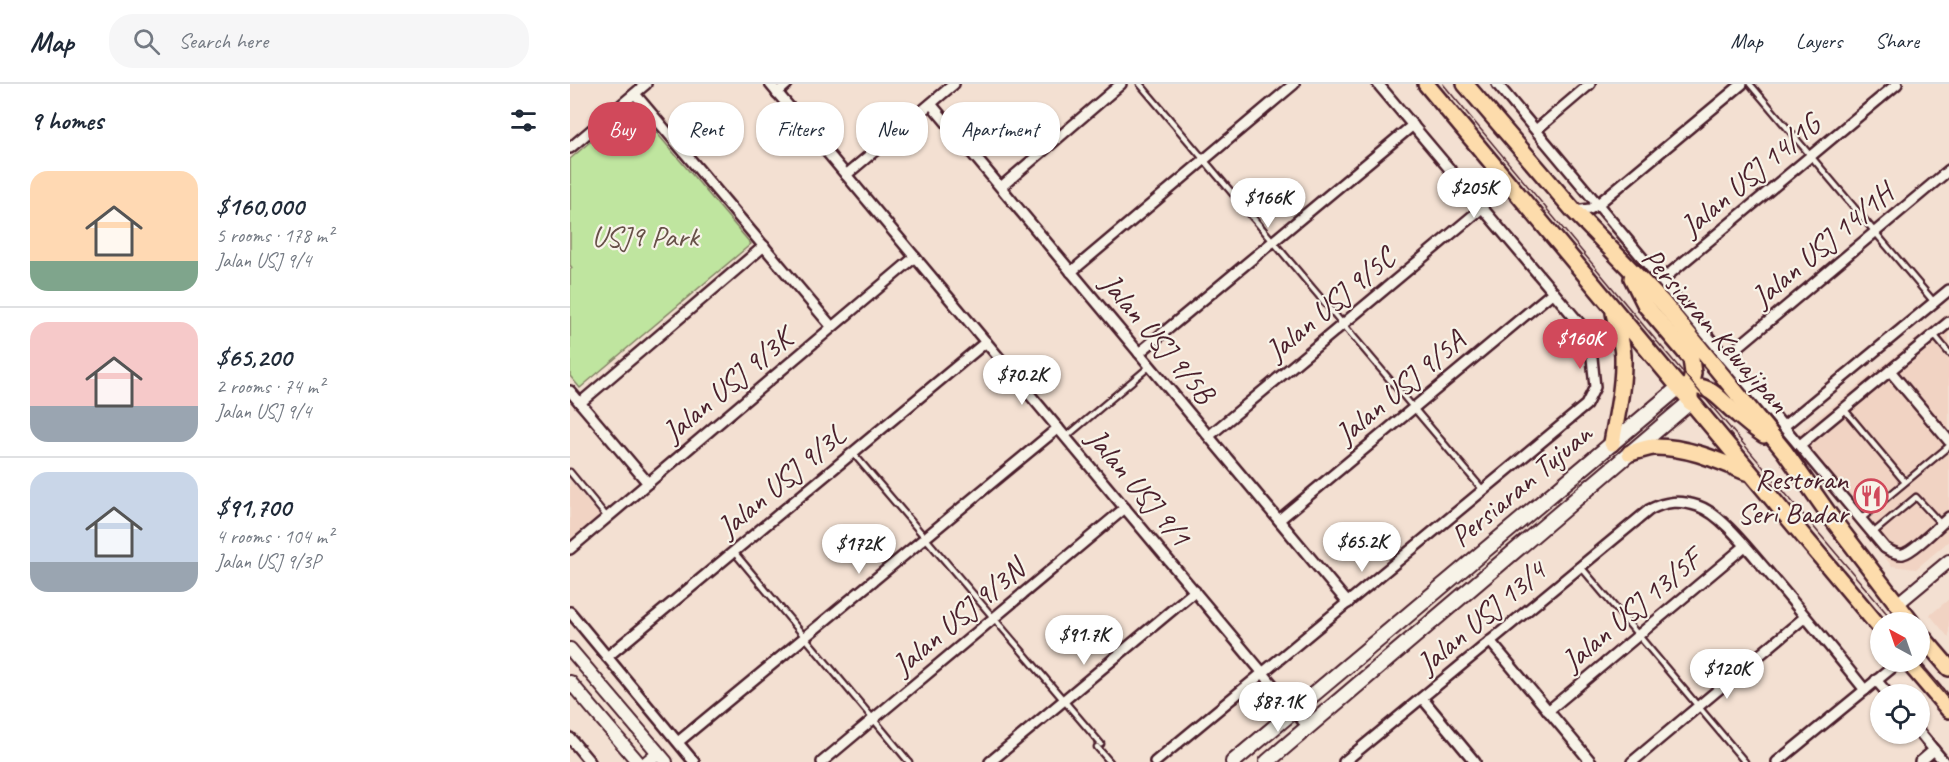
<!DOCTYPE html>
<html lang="en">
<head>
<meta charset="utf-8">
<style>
	body { margin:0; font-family:Caveat,sans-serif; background:#f6f6f7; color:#1f2937; height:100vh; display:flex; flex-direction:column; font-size:22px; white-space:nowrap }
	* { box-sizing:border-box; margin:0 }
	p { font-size:20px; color:#747a83 }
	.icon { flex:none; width:33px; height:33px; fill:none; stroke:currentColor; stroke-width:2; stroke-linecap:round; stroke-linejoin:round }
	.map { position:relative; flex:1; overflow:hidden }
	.panel { display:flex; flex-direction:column; background:#fff; width:570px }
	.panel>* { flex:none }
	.top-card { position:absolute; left:18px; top:18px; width:570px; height:54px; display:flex; gap:12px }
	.needle { width:39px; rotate:320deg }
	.fabs { position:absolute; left:1300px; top:528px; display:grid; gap:12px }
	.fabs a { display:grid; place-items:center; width:60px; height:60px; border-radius:50%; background:#fff; box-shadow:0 2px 4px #0004; font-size:30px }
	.price { position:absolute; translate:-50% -51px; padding:0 14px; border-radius:21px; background:#fff; color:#222; font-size:20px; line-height:39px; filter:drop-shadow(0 2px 3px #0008) }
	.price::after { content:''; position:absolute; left:50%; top:36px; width:18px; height:14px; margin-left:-9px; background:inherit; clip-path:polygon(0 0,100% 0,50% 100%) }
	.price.active { background:#d1495b; color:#fff }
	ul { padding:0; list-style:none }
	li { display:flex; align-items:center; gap:18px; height:150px; padding:0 30px }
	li+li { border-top:2px solid #e0e1e3 }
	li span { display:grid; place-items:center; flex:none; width:168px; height:120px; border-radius:18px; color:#555 }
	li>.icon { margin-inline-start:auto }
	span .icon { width:72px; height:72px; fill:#fffc; stroke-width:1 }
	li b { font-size:26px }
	h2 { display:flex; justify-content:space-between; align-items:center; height:72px; padding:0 30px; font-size:26px }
	.tag { padding:0 21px; border-radius:24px; background:#fff; box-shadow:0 2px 4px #0004; font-size:21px; line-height:54px }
	.tag.active { background:#d1495b; color:#fff }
	header { display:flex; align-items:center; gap:36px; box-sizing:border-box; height:84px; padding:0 30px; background:#fff; border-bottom:2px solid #e0e1e3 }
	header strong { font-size:28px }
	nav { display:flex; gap:33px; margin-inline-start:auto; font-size:21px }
	.search { width:420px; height:54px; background:#f6f6f7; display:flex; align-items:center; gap:15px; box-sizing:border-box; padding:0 21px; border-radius:24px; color:#747a83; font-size:22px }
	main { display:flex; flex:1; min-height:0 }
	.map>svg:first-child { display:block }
</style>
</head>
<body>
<header>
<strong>Map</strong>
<div class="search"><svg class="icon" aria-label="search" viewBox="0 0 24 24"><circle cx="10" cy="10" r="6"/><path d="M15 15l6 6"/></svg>Search here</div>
<nav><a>Map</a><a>Layers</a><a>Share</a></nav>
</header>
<main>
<section class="panel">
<h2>9 homes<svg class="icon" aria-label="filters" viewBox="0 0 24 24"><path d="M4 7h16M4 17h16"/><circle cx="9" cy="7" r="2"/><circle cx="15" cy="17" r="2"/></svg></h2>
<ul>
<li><span style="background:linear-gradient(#ffd9b3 75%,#7fa58c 0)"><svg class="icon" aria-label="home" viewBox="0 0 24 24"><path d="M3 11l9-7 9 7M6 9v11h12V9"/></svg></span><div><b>$160,000</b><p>5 rooms · 178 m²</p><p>Jalan USJ 9/4</p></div></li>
<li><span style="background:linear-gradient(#f6c9c9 70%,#9aa5b1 0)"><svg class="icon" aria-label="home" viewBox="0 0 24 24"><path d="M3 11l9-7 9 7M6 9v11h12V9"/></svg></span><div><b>$65,200</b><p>2 rooms · 74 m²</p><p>Jalan USJ 9/4</p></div></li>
<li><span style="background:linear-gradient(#c9d6e8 75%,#9aa5b1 0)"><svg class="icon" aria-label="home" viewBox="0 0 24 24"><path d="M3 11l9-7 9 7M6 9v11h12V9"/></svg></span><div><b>$91,700</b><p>4 rooms · 104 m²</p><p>Jalan USJ 9/3P</p></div></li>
</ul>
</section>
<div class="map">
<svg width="1379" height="678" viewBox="0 0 1379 678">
	<rect width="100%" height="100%" fill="#f3e0d2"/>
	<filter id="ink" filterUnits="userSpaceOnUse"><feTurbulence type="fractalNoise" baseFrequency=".0167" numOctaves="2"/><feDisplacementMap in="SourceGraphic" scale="12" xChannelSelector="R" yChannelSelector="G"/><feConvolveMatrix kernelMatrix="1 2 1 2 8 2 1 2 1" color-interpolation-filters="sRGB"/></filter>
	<g filter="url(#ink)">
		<!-- built -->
		<g fill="#f1d3c3">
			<path d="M1379,228v229l-33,28 -24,-3 -104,-124z"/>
			<path d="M0,396l31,37 -31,26z"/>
			<path d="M1379,515v39l-19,-23z"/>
		</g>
		<!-- green -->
		<path fill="#bfe59f" stroke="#848265" stroke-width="1.5" d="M63,21l118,139 -171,144 -10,-12v-106l2,-2 -2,-3v-106z"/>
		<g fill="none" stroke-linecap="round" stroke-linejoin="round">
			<!-- service casing -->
			<g stroke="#4a1f2b" stroke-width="9">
				<g id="service">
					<path d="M570,0l343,406"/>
					<path d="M1180,0l184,218"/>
					<path d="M1364,251l15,18"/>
					<path d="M1274,325l61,73"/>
					<path d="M496,353l84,-71"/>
					<path d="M283,369l248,291"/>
					<path d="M0,388l37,45"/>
					<path d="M1291,435l88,-73"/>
					<path d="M1303,449l43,-36 25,27"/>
					<path d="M164,468l175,210"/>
					<path d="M1011,483l164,195"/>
					<path d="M527,663l13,15"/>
				</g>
			</g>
			<!-- minor casing -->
			<g stroke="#4a1f2b" stroke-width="14">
				<g id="minor">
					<path d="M200,0l538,643"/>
					<path d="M927,0l388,464c5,3 12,7 18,6 10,-2 37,-29 46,-37"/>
					<path d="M207,9l10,-9"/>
					<path d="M65,10l197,233"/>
					<path d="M361,20l417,499"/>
					<path d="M966,46l54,-46"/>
					<path d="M0,64l76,-64"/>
					<path d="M276,91l108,-91"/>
					<path d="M431,103l120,-103"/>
					<path d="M1004,127l16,-2 8,-5 144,-120"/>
					<path d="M501,188l223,-188"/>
					<path d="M1092,196l235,-196"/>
					<path d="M569,269l274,-228"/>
					<path d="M1156,273l223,-187"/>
					<path d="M1320,287l59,70"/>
					<path d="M0,307l78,92"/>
					<path d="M10,319l184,-157"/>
					<path d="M1214,342l165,-136"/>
					<path d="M639,352l273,-228"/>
					<path d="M1230,361l149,-123"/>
					<path d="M709,436l274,-228"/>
					<path d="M0,465l345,-292"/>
					<path d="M0,528l124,150"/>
					<path d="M920,557l101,121"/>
					<path d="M37,573l379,-315"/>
					<path d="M1306,596l12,14"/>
					<path d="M852,614l53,64"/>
					<path d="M978,627l197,-165"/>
					<path d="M1350,649l24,29"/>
					<path d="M0,654l20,24"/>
					<path d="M108,658l380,-314"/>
					<path d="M252,678l303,-254"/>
					<path d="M420,678l205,-171"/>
					<path d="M585,678l431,-357 9,-18 -5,-49 -4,-7 -208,-247"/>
					<path d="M774,678l305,-252c17,-9 31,-10 49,-4 24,8 53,47 70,66 33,39 65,78 97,118"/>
					<path d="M1062,678l173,-145"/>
					<path d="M1207,678l122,-100"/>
					<path d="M1350,678l14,-12"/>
				</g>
			</g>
			<!-- tertiary casing -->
			<g stroke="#4a1f2b" stroke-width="16">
				<g id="tertiary">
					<path d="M1326,521l53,-44"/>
					<path d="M0,565l96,113"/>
					<path d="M0,598l68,80"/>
					<path d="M77,678l11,-9"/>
				</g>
			</g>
			<!-- secondary casing -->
			<g stroke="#4a1f2b" stroke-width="18">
				<g id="secondary">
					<path d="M663,678l445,-374"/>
					<path d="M697,678l423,-360"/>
				</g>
			</g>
			<!-- primary casing -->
			<g stroke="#4a1f2b" stroke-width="20">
				<g id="primary">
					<path d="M856,0l455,545"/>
					<path d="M895,0l109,127 88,91 123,150 48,68 78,102"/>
					<path d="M1062,194l14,28 45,53 2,14 -3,13v16"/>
					<path d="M1112,303c29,-5 36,12 56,28 8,7 17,14 26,20"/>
					<path d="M1042,359c5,-29 12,-58 11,-88 -1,-14 -6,-28 -9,-42"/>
					<path d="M1060,369c7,-2 16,-5 23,-6 32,-1 64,13 93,25"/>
					<path d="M1350,550l29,34"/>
					<path d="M1338,578l41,48"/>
				</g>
			</g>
			<!-- service -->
			<use href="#service" stroke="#f7f3e8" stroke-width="4.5"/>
			<!-- minor -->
			<use href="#minor" stroke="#f7f3e8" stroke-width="9"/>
			<!-- tertiary -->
			<use href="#tertiary" stroke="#f7f3e8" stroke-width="12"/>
			<!-- secondary -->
			<use href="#secondary" stroke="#f7f3e8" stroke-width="14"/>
			<!-- primary -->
			<use href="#primary" stroke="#fddcac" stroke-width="15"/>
			<!-- tram -->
			<g stroke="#4a1f2b" stroke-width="1.5">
				<path d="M873,0l201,242 250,296"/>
				<path d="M1347,578l32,38"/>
			</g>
		</g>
	</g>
	<!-- icons -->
	<defs>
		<g id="restaurant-ring" transform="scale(1.725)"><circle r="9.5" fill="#f7f3e8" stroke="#d1495b" stroke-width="1.5"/><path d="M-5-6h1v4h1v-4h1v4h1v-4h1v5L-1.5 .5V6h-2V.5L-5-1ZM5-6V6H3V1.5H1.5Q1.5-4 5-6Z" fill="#d1495b"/></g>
	</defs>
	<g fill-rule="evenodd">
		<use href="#restaurant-ring" x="1301" y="412"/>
	</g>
	<g text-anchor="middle" stroke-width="4.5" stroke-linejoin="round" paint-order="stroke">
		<!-- street labels -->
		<g font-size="30" fill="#4a1f2b" stroke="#f7f3e8">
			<text transform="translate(1180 91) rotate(-40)" y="10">Jalan USJ 14/1G</text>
			<text transform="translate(1252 161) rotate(-40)" y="10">Jalan USJ 14/1H</text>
			<text transform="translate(760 220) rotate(-40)" y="10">Jalan USJ 9/5C</text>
			<text transform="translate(1146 246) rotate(49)" y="10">Persiaran Kewajipan</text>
			<text transform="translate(588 254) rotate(50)" y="10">Jalan USJ 9/5B</text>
			<text transform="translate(157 301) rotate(-40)" y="10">Jalan USJ 9/3K</text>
			<text transform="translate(830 303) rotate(-40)" y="10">Jalan USJ 9/5A</text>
			<text transform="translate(211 397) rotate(-40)" y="10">Jalan USJ 9/3L</text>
			<text transform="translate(951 401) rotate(-40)" y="10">Persiaran Tujuan</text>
			<text transform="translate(569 403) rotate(50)" y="10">Jalan USJ 9/1</text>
			<text transform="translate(1061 526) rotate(-40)" y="10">Jalan USJ 13/5F</text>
			<text transform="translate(388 533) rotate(-40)" y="10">Jalan USJ 9/3N</text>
			<text transform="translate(911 533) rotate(-40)" y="10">Jalan USJ 13/4</text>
		</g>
		<!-- park labels -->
		<g font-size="30" fill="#675048" stroke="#f7f3e8">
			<text x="75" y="162">USJ9 Park</text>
		</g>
		<!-- poi labels -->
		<g font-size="30" fill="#4a1f2b" stroke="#f7f3e8" text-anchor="end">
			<text x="1278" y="405">Restoran<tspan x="1278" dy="34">Seri Badar</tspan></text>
		</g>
	</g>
</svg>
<div class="fabs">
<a><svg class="needle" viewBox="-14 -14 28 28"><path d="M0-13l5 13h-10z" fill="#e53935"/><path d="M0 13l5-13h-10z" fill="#747a83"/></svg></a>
<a><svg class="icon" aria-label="locate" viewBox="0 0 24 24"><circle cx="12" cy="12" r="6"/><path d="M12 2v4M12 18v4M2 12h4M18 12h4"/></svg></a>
</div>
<b class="price" style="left:904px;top:135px">$205K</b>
<b class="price" style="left:698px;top:145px">$166K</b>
<b class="price active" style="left:1010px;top:286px">$160K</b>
<b class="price" style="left:452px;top:322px">$70.2K</b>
<b class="price" style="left:792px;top:489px">$65.2K</b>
<b class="price" style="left:289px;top:491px">$172K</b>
<b class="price" style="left:514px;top:582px">$91.7K</b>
<b class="price" style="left:1157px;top:616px">$120K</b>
<b class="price" style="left:708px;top:649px">$87.1K</b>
<div class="top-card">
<a class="tag active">Buy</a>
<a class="tag">Rent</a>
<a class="tag">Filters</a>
<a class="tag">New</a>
<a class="tag">Apartment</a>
</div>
</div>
</main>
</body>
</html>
